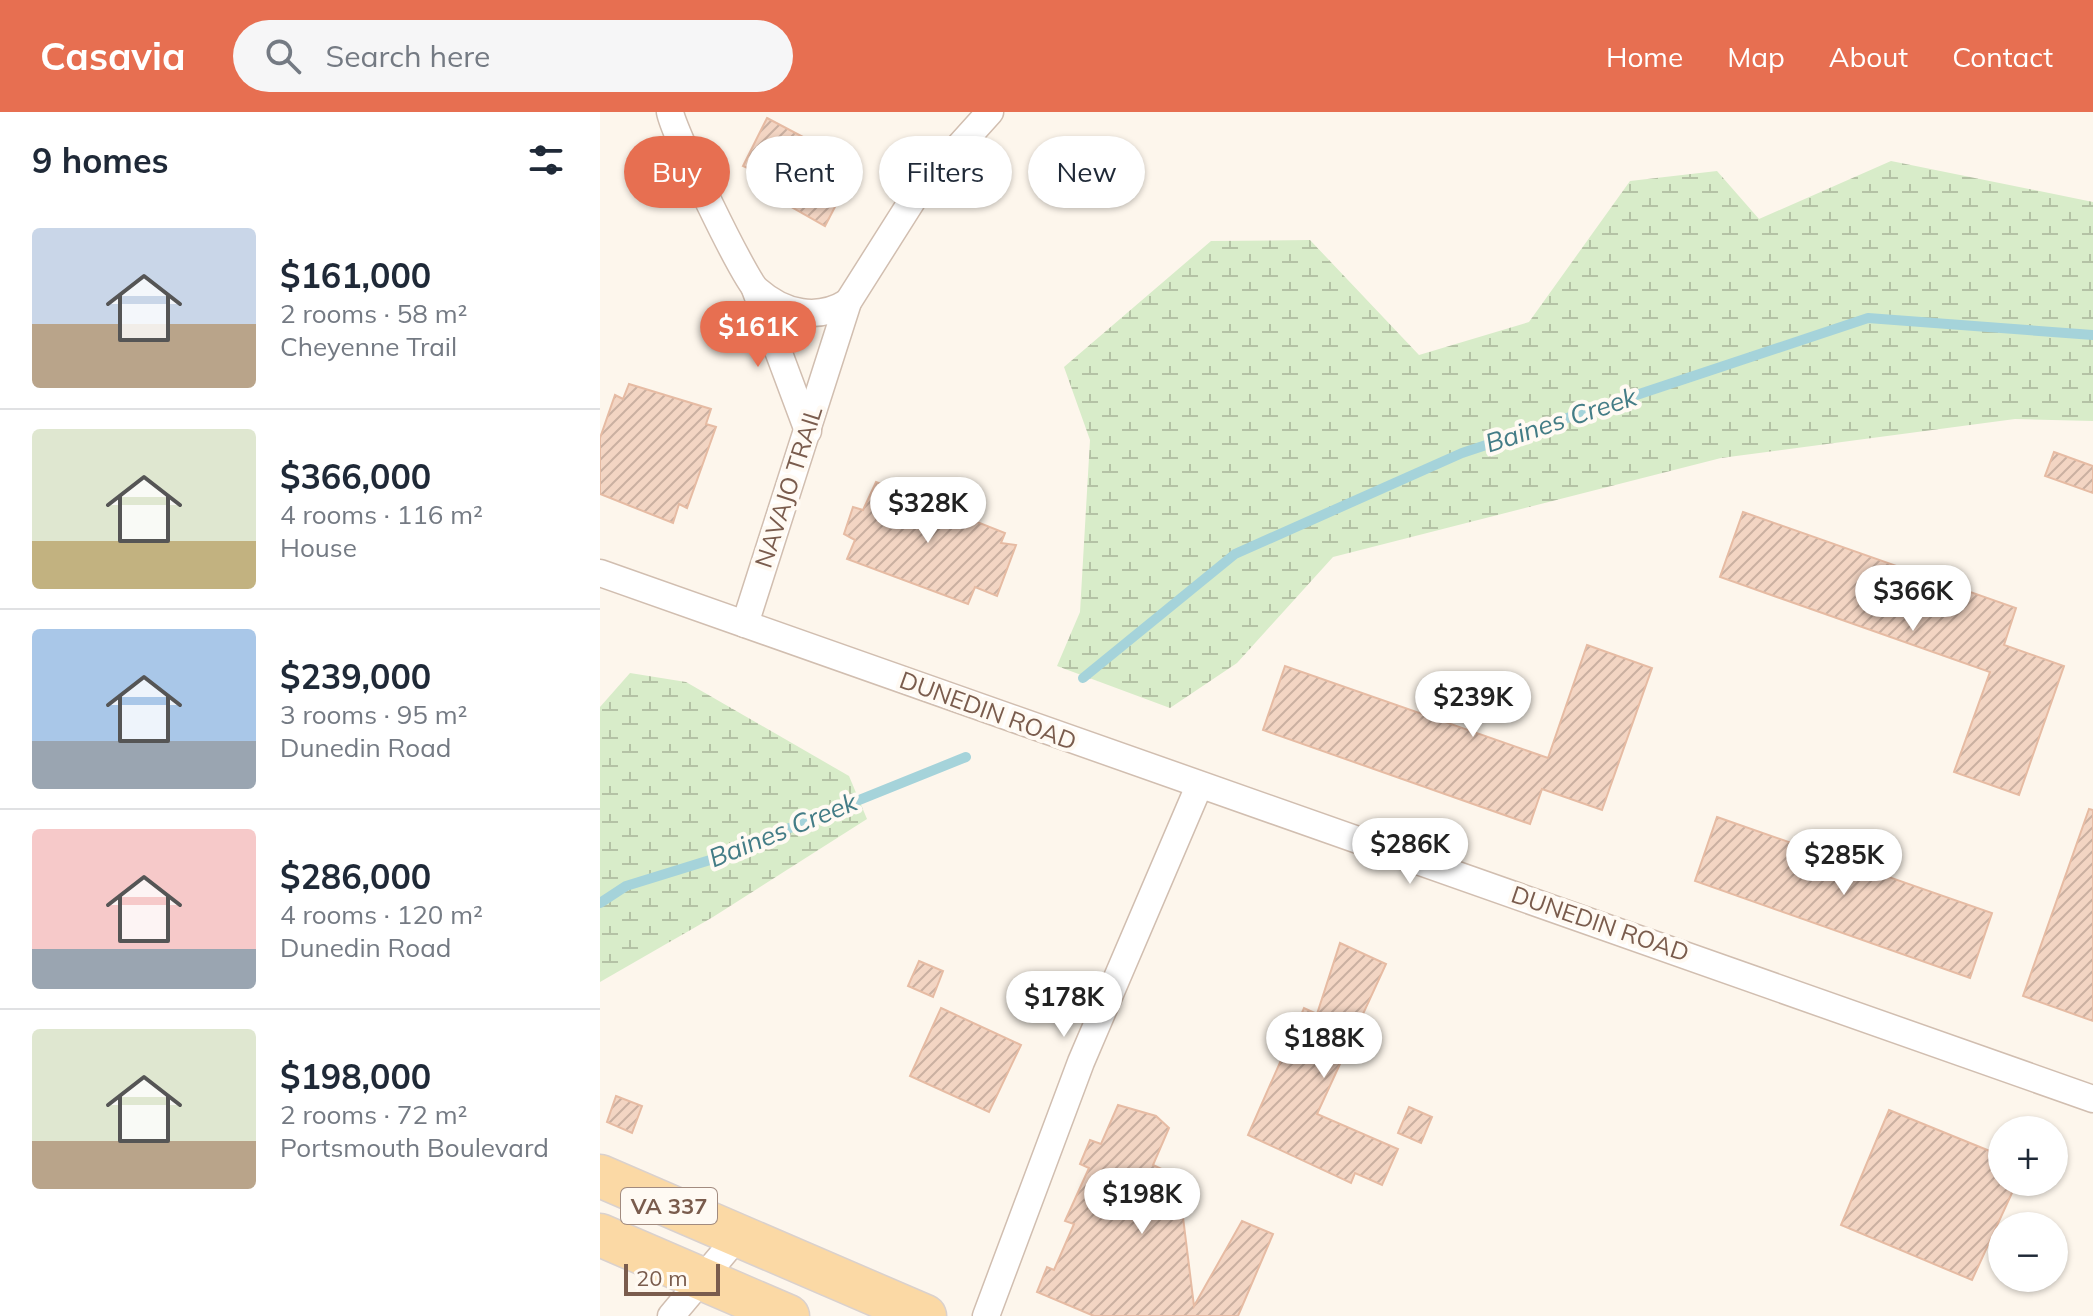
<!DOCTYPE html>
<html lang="en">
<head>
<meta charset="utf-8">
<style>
	body { margin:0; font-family:Mulish,sans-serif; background:#f6f6f7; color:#1f2937; height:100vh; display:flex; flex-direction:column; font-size:30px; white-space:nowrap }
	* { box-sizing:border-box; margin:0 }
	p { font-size:26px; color:#747a83 }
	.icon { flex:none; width:44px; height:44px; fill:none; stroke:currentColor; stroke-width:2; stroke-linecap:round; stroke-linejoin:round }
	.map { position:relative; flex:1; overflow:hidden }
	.sheet { display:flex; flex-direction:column; background:#fff; width:600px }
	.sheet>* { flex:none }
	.top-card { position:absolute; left:24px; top:24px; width:760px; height:72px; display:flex; gap:16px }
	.buttons { position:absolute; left:1388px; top:1004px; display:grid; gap:16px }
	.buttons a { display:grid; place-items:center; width:80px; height:80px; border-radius:50%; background:#fff; box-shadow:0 2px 6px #0004; font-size:40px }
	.scale { position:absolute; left:24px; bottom:20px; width:96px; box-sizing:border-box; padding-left:8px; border:4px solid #7a5c4d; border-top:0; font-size:22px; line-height:28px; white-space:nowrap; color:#7a5c4d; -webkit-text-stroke:6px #fffaf3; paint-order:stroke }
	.price { position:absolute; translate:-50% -68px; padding:0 18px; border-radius:28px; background:#fff; color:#222; font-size:26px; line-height:52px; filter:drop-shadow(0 2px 4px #0008) }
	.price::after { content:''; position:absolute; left:50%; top:48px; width:24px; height:18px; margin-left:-12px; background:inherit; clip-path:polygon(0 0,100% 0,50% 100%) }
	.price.selected { background:#e76f51; color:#fff }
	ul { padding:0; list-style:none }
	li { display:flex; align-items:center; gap:24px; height:200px; padding:0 32px }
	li+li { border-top:2px solid #e0e1e3 }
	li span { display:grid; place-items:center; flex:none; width:224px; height:160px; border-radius:8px; color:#555 }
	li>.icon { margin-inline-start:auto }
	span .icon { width:96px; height:96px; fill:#fffc; stroke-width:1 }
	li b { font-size:34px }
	h2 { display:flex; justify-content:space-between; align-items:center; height:96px; padding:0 32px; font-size:34px }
	.chip { padding:0 28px; border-radius:36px; background:#fff; box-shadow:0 2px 6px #0004; font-size:28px; line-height:72px }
	.chip.selected { background:#e76f51; color:#fff }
	header { display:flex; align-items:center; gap:48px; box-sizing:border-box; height:112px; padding:0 40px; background:#e76f51; color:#fff }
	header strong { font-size:38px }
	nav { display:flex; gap:44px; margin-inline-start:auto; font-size:28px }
	.search { width:560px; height:72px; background:#f6f6f7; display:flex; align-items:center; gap:20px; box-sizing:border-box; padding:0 28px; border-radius:44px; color:#747a83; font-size:30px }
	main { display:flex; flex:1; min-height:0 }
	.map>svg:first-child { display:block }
</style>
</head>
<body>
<header>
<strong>Casavia</strong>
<div class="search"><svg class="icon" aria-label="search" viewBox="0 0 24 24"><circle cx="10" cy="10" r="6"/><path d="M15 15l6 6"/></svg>Search here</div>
<nav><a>Home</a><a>Map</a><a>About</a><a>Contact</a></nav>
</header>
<main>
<section class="sheet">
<h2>9 homes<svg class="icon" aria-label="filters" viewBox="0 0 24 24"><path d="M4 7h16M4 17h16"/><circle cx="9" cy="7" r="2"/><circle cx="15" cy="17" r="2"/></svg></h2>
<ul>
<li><span style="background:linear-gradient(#c9d6e8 60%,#b9a48a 0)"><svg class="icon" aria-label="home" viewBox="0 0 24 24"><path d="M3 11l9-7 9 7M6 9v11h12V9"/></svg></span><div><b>$161,000</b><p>2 rooms · 58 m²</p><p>Cheyenne Trail</p></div></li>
<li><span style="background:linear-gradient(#dfe7d0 70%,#c2b280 0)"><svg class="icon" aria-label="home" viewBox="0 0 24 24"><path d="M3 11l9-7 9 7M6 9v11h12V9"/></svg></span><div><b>$366,000</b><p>4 rooms · 116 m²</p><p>House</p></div></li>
<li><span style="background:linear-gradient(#a9c7e8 70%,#9aa5b1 0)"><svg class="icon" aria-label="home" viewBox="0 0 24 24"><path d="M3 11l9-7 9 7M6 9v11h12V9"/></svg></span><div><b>$239,000</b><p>3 rooms · 95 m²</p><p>Dunedin Road</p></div></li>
<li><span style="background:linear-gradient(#f6c9c9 75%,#9aa5b1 0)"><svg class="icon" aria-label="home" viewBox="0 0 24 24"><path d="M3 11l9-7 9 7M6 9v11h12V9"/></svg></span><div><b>$286,000</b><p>4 rooms · 120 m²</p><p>Dunedin Road</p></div></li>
<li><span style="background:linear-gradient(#dfe7d0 70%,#b9a48a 0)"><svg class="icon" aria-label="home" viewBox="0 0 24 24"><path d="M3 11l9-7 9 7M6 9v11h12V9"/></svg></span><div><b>$198,000</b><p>2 rooms · 72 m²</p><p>Portsmouth Boulevard</p></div></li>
</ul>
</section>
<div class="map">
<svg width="1493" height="1204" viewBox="0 0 1493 1204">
	<defs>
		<pattern id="wetland-marsh" width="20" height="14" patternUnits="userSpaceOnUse" patternTransform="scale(2)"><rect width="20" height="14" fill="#d8ecc9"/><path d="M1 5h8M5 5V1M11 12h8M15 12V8" fill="none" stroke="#b4c2a5"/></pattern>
		<pattern id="building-hatch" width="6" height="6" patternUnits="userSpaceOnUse" patternTransform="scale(2)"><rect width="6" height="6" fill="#f3d5c3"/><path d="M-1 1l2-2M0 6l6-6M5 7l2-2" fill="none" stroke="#cab0a1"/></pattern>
	</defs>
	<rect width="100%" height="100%" fill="#fdf6ec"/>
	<!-- wetland -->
	<g fill="url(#wetland-marsh)">
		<path d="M1291,49l202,41v219l-78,-2 -294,39 -388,99 -96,106 -67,45 -113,-42 23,-54 10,-172 -26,-73 147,-126 99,-1 109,115 110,-33 101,-141 87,-10 42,48z"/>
		<path d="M30,561l56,9 163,94 18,43 -154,98 -113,65v-275z"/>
	</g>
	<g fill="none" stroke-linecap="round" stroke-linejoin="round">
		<!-- stream -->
		<g stroke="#a5d3da" stroke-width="10">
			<path d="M483,566l152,-124 227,-101 406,-135 225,17"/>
			<path d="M0,791l26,-17 84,-26 256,-103"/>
		</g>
	</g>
	<!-- building -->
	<g fill="url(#building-hatch)" stroke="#e6bba3" stroke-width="2">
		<path d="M167,6l57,30 -6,16 32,14 -25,48 -51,-29 7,-14 -38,-17z"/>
		<path d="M29,272l82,25 -5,15 10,3 -29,81 -8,-4 -6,19 -73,-29v-56l15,-43 8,4z"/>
		<path d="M1454,340l39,14v27l-48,-17z"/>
		<path d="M276,370l129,51 -4,10 15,2 -19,51 -22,-9 -7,17 -121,-45 8,-19 -11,-6 9,-27 10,3z"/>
		<path d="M1143,400l273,96 -12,37 60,21 -45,129 -65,-23 36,-100 -270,-95z"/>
		<path d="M987,533l65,23 -50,142 -60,-21 -12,35 -267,-94 22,-64 263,92z"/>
		<path d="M1489,697l4,1v211l-70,-25z"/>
		<path d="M1117,705l275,96 -22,65 -275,-97z"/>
		<path d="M740,831l46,21 -69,150 81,35 -16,36 -27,-12 -4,10 -103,-48 56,-127 13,6z"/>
		<path d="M319,849l24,10 -10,26 -25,-11z"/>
		<path d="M341,896l80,37 -32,67 -79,-36z"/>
		<path d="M16,984l26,10 -10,27 -25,-11z"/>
		<path d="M518,993l38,11 13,12 -16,37 30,14 -3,14 14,113 48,-85 31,13 -35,82h-144l-57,-24 10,-25 7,3 20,-46 -9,-3 24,-53 -9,-4 10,-24 11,4z"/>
		<path d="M809,995l23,10 -11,26 -23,-10z"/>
		<path d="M1289,998l113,46v26h15l-45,98 -131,-55z"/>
	</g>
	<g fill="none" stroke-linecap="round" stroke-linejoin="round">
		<!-- street casing -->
		<g stroke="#d1beb0" stroke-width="29">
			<g id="street">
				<path d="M70,0c4,21 74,167 87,178 27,24 61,31 91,12"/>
				<path d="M155,177l53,142"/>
				<path d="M0,461l1493,526"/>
				<path d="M145,512l103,-322 69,-109 73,-81"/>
				<path d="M71,1204l67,-80"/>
				<path d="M386,1204l95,-254 118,-276"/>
			</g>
		</g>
		<!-- primary casing -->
		<g stroke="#dad1cd" stroke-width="45">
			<g id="primary">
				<path d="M0,1064l325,140"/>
				<path d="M0,1123l188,81"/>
			</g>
		</g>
		<!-- street -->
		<use href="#street" stroke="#fff" stroke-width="26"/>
		<!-- primary -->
		<use href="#primary" stroke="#fbd9a5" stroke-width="42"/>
	</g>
	<g text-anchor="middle" stroke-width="8" stroke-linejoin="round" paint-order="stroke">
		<!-- shield labels -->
		<rect fill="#fffaf3" stroke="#a28b7f" stroke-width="2" x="21" y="1076" width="96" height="36" rx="6"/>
		<g font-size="22" font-weight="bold" fill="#7a5c4d">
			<text x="69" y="1102">VA 337</text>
		</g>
		<!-- street labels -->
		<g font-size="24" fill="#7a5c4d" stroke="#fffaf3">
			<text transform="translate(189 375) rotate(-72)" y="8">NAVAJO TRAIL</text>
			<text transform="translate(388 599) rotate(20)" y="8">DUNEDIN ROAD</text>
			<text transform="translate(1000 812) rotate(19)" y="8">DUNEDIN ROAD</text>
		</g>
		<!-- water labels -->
		<g font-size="26" font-style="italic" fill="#437c86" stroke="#fffaf3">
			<text transform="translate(961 308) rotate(-18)" y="9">Baines Creek</text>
			<text transform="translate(183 718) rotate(-22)" y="9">Baines Creek</text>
		</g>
	</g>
</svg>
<div class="buttons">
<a>+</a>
<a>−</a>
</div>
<div class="scale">20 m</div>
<b class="price selected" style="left:158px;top:257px">$161K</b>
<b class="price" style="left:328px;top:433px">$328K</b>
<b class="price" style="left:1313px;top:521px">$366K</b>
<b class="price" style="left:873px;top:627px">$239K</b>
<b class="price" style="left:810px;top:774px">$286K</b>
<b class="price" style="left:1244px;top:785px">$285K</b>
<b class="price" style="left:464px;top:927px">$178K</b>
<b class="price" style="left:724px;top:968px">$188K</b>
<b class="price" style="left:542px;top:1124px">$198K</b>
<div class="top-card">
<a class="chip selected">Buy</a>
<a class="chip">Rent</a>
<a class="chip">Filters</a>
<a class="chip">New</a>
</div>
</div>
</main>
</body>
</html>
